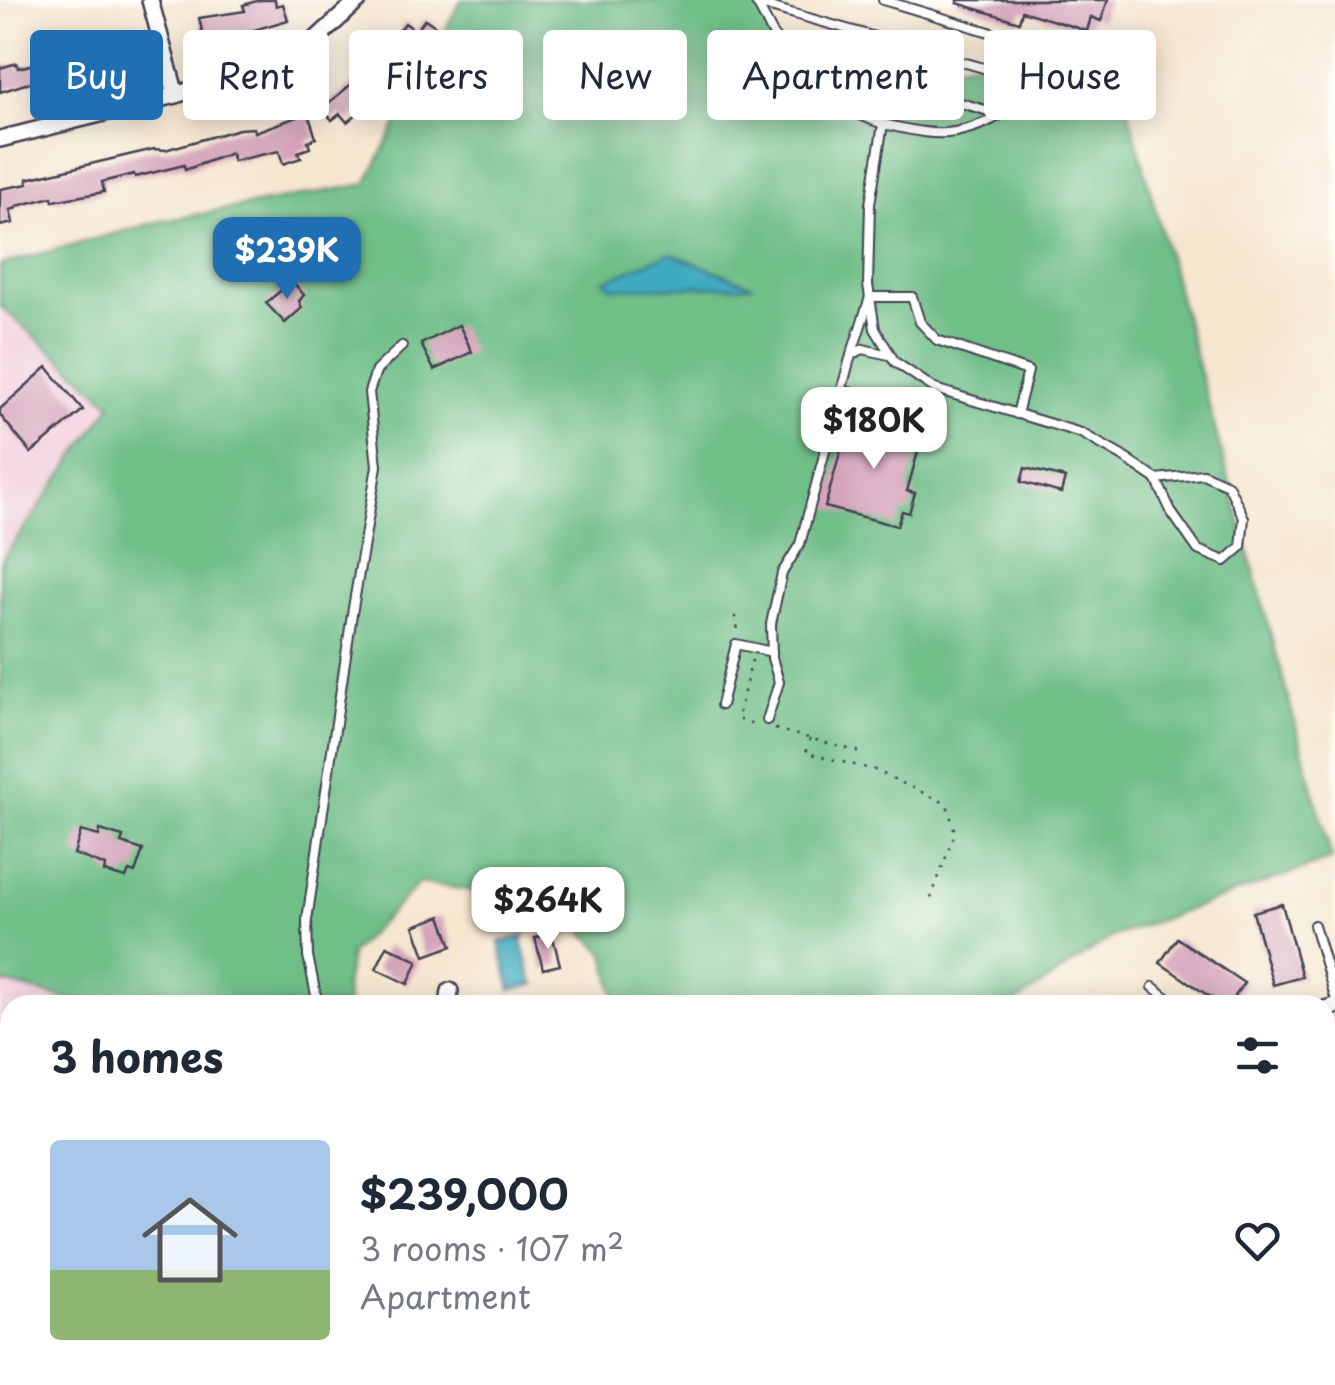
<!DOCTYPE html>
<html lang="en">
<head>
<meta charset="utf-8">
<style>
	body { margin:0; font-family:"Playpen Sans",sans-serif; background:#f6f6f7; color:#1f2937; height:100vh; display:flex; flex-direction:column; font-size:38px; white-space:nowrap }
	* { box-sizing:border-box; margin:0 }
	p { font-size:32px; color:#747a83 }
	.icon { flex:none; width:55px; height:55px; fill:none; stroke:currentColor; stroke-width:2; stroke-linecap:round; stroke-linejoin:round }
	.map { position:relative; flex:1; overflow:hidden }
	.sheet { position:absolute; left:0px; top:995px; width:1335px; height:390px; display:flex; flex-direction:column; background:#fff; border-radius:30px 30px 0 0; box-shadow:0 5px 25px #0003 }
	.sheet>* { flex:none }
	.top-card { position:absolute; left:30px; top:30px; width:1275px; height:90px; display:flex; gap:20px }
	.price { position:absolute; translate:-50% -85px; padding:0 22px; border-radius:20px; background:#fff; color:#222; font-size:32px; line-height:65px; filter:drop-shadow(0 2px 5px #0008) }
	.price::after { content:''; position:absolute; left:50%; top:60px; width:30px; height:22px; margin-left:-15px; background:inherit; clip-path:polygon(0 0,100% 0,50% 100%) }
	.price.active { background:#1f6fb2; color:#fff }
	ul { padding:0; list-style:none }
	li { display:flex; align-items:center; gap:30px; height:250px; padding:0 50px }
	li+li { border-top:2px solid #e0e1e3 }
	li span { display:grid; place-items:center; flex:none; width:280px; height:200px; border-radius:10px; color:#555 }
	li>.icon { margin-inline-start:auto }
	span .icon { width:120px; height:120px; fill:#fffc; stroke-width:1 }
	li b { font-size:42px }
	h2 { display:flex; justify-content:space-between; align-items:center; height:120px; padding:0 50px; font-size:42px }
	.pill { padding:0 35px; border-radius:10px; background:#fff; box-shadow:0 5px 25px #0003; font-size:35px; line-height:90px }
	.pill.active { background:#1f6fb2; color:#fff }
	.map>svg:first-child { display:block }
</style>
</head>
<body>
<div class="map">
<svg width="1335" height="1385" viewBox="0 0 1335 1385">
	<rect width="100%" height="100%" fill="#fdfcf7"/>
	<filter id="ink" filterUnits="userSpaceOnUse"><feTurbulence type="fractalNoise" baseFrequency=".01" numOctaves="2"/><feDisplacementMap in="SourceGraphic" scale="20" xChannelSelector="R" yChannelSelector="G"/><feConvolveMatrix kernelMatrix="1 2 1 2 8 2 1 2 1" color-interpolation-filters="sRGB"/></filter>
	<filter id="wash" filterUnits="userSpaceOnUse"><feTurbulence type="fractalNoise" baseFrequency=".0048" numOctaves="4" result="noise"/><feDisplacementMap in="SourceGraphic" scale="40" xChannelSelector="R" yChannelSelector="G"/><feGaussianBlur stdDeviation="2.25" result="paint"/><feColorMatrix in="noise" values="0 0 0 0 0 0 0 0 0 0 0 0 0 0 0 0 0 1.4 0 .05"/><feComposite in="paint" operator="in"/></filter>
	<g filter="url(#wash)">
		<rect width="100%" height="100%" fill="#f6e6d0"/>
		<!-- built -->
		<g fill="#f3cfdf">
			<path d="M0,306l113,98 -113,159z"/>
			<path d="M0,982l91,23h-81v370h342l13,10h-365z"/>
		</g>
		<!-- forest -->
		<g fill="#70be88" stroke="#497062" stroke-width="2.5">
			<path d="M461,0h296l41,92 311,-53 223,820 -219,77 -101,69h-395l-12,-52 -54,-52 -132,-18 -69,71 -5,35 3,16h-257l-91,-23v-419l112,-159 -112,-98v-41l157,-43 209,-38z"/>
			<path d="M352,1375h86l2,10h-75z"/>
		</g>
		<!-- water -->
		<g fill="#40aac0" stroke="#31667e" stroke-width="2.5">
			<path d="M670,253l83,33 -140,2 -9,-7z"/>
			<path d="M524,936l-2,5 11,42 4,1 -26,6 -12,-48z"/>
		</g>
		<g id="blocks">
			<!-- building -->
			<g fill="#d5a4bb">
				<path d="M260,0h15l1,6 7,-2 5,16 -51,15 1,7 -32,5 -7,-29 46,-7 -2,-6z"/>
				<path d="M958,0h150l-7,21 -10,-4 -4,14 -65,-20 -3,11 -62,-19z"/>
				<path d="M425,19l16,11 -17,26 -28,-20 9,-13 11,8z"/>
				<path d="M120,39l6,31 -14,2h-10v-4l-27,6 -32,14 -2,-9 -41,13v-24l17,-5 1,5 70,-17 10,-3 -1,-5z"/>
				<path d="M383,47l20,19 -22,24 -23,16 4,4 -15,12 -7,-8 -8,6 -10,-12 42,-34 -5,-4z"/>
				<path d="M308,113l8,25 -8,3 2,7 -12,4 3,6 -18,6 -4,-13 -46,10 -2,-8 -46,17 -1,-5 -49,12 -1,-3 -32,8 2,10 -51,9 -1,-4 -35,9v2l-7,2 3,13 -13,3v-37l28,-5 -1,-5 127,-30 11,1 74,-21 15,-1 1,4z"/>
				<path d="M292,281l12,14 -5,6 3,7 -17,15 -19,-20z"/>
				<path d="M459,325l13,27 -38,18 -13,-26z"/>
				<path d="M47,367l36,43 -52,43 -31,-38v-6z"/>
				<path d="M850,417l72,20 -15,54 8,2 -6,20 -7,-2 -5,15 -72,-19z"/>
				<path d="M1025,468l40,10 -4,15 -40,-11z"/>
				<path d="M100,830l23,7 -2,6 22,7 -8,23 -6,-2 -3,7 -22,-6 2,-6 -32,-12 7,-23 18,5z"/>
				<path d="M1282,904l20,73 -29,8 -20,-73z"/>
				<path d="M441,916l11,30 -27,10 -11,-30z"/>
				<path d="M552,934l8,31 -17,4 -8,-31z"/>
				<path d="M1177,938l67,45 -15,22h-7l-62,-42z"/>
				<path d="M387,946l31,15 -10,23 -32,-15z"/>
			</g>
		</g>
	</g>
	<g filter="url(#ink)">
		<use href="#blocks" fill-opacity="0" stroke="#423f51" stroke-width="2.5"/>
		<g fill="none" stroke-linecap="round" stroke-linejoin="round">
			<!-- service casing -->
			<g stroke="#423f51" stroke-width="12">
				<g id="service">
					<path d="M755,0l45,85 17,14 66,25 -13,80 -2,81 7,44 20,33 40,27 146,44 41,23 34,23 16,34 26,37 27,11 16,-14 3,-29 -16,-33 -25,-11 -47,5"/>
					<path d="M883,0l143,43 15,16c-3,40 -49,66 -86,73 -23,4 -49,-3 -72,-8"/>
					<path d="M756,3l280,80"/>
					<path d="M782,51l217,63"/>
					<path d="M851,355l12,-6 26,6"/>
					<path d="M841,390l80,20"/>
					<path d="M721,705l15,-61 36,8"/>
					<path d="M767,720l12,-38 -7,-24 -1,-34 11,-51 18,-29 49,-182 21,-65h42l8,25 17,18 91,31 -11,43"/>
					<path d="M1314,925l21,72"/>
					<path d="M1153,987l24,18"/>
					<path d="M318,1005l-10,-49 -1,-36 45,-306 25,-148 -8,-74 7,-21 26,-25"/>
					<path d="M410,1375l3,10"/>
				</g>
			</g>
			<!-- minor casing -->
			<g stroke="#423f51" stroke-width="20">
				<g id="minor">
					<path d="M150,0l26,95"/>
					<path d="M0,139l176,-44 127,-44 56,-51"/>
					<path d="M448,1005l2,-14"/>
					<path d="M1325,1009l10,-3"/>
					<path d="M1325,1360l10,-2"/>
					<path d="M539,1375l3,10"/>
					<path d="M1325,1375l3,10"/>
					<path d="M1239,1385l35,-10"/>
				</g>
			</g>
			<!-- tertiary casing -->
			<g stroke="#423f51" stroke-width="22">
				<g id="tertiary">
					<path d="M0,1269l10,6"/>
					<path d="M165,1375l16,10"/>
				</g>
			</g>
			<!-- path -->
			<g stroke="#423f51" stroke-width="2.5" stroke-dasharray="2.5 8" stroke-linecap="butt">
				<path d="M735,616l4,18"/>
				<path d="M752,660l-15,59 21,6"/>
				<path d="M775,729l85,23"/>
				<path d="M810,739l-4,14 69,17 72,34 8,28 -26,72"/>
			</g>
			<!-- service -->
			<use href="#service" stroke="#fff" stroke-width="8"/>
			<!-- minor -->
			<use href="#minor" stroke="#fff" stroke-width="15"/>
			<!-- tertiary -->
			<use href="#tertiary" stroke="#fff" stroke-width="18"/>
		</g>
	</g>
</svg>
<b class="price active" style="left:287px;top:302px">$239K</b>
<b class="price" style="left:874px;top:472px">$180K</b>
<b class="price" style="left:548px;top:952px">$264K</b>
<div class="top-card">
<a class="pill active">Buy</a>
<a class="pill">Rent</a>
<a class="pill">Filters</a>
<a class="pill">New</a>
<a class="pill">Apartment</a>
<a class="pill">House</a>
</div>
<section class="sheet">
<h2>3 homes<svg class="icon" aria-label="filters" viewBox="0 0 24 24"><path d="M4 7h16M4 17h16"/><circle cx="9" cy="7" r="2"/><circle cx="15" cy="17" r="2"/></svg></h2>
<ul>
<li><span style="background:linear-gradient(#a9c7e8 65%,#8fb573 0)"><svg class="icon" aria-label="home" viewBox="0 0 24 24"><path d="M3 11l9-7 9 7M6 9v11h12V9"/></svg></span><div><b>$239,000</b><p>3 rooms · 107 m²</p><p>Apartment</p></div><svg class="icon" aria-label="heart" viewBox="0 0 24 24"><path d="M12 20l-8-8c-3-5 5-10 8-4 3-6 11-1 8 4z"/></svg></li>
</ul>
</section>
</div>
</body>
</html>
